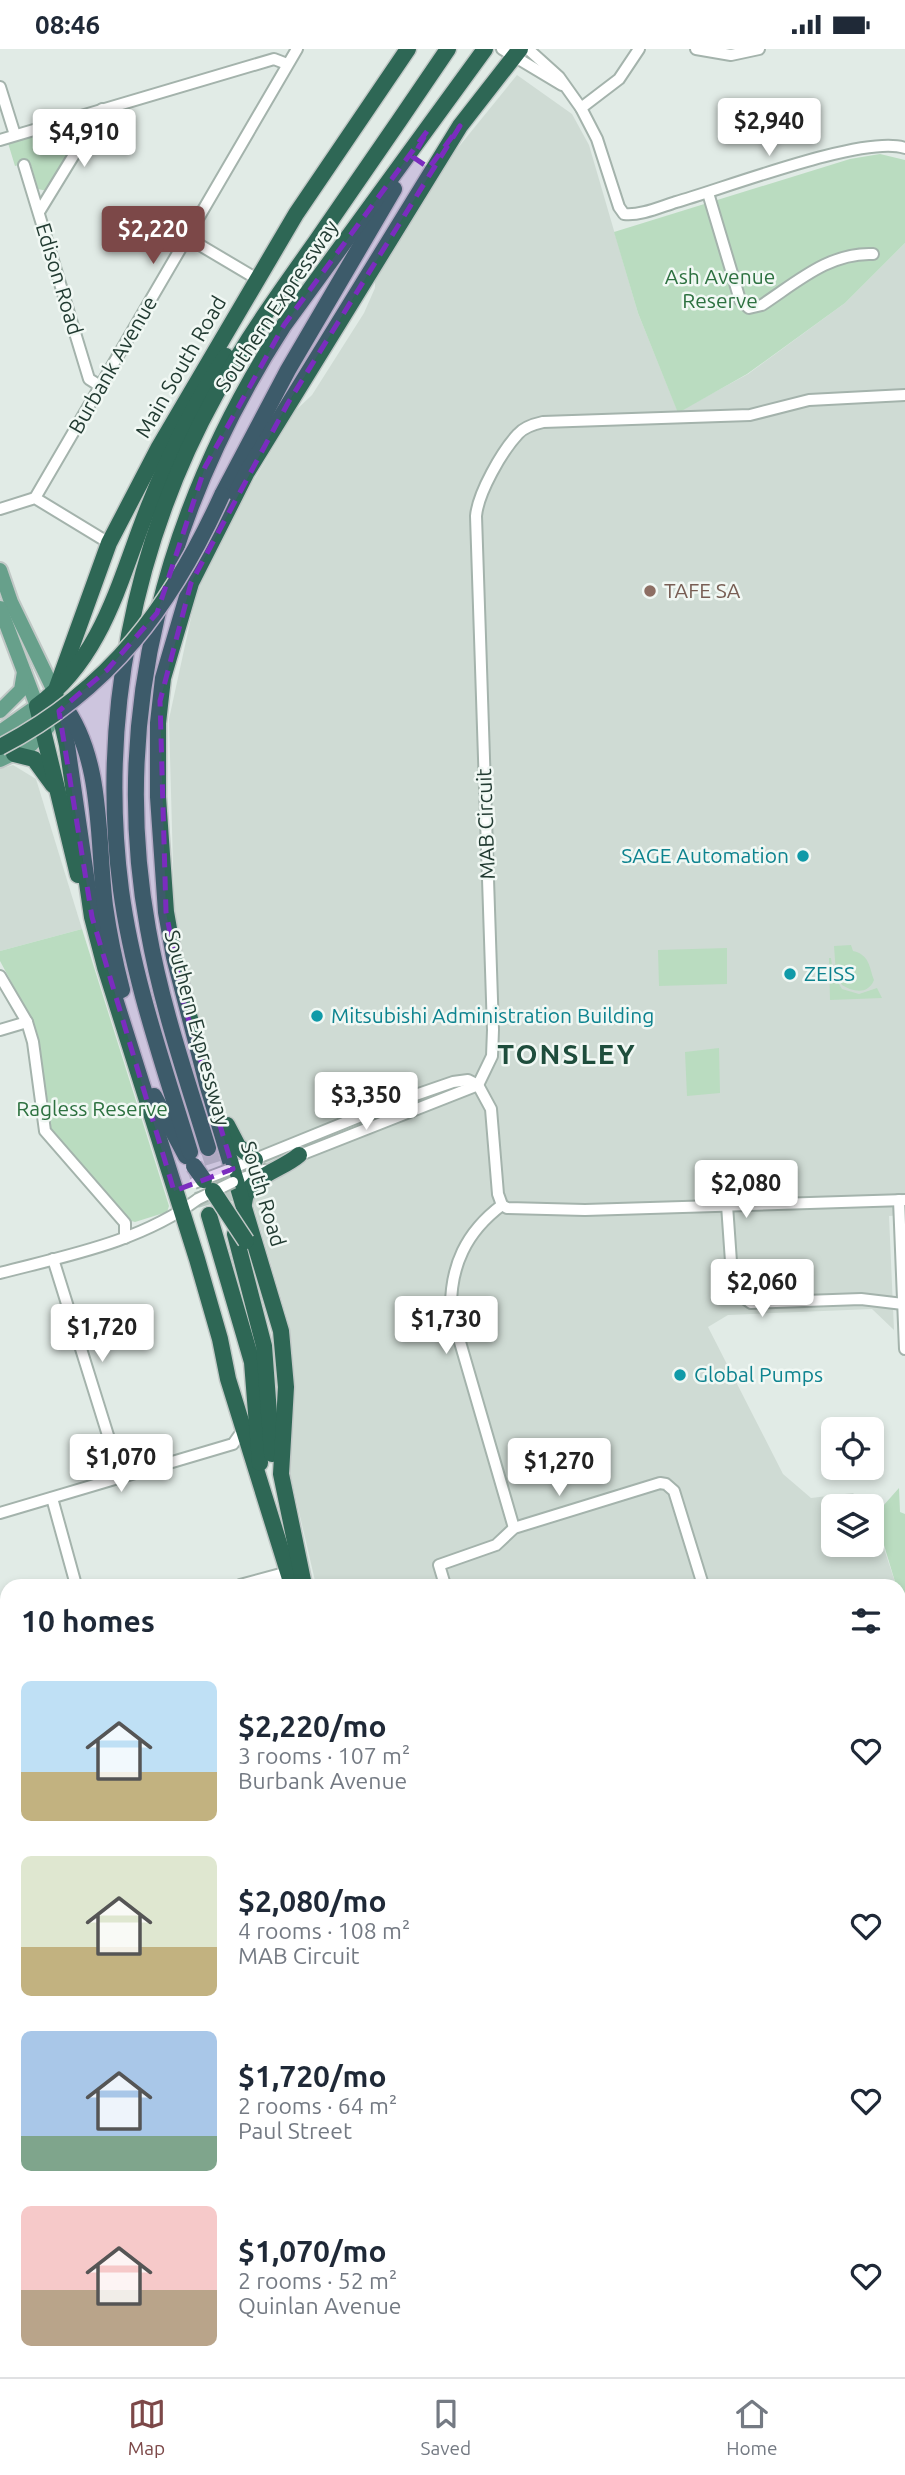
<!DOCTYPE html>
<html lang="en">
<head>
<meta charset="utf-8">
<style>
	body { margin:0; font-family:Ubuntu,sans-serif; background:#f6f6f7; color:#1f2937; height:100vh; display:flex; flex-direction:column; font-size:26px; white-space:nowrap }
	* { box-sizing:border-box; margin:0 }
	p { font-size:23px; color:#747a83 }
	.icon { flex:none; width:38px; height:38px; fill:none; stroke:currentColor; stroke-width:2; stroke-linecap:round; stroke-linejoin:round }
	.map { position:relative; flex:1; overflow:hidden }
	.drawer { position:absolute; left:0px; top:1530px; width:906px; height:800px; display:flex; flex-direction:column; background:#fff; border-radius:21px 21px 0 0; box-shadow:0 4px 10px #0003 }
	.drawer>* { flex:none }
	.tools { position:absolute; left:821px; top:1368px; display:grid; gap:14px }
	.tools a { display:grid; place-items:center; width:63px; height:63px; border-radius:10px; background:#fff; box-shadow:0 4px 10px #0003; font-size:35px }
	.price { position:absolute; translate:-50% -60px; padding:0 16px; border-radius:7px; background:#fff; color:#222; font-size:23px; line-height:46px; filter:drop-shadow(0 2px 4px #0008) }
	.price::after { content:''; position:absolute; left:50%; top:42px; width:21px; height:16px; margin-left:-10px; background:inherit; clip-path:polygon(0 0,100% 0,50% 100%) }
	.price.selected { background:#7c4848; color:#fff }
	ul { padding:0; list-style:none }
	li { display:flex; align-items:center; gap:21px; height:175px; padding:0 21px }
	li span { display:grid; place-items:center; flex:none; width:196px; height:140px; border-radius:10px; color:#555 }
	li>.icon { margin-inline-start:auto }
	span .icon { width:84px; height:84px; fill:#fffc; stroke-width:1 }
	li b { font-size:30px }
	h2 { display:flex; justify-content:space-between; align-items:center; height:84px; padding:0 21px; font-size:30px }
	.status { display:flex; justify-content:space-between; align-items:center; height:49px; padding:0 35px; background:#fff; direction:ltr }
	.status svg { height:19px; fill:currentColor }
	.menu { display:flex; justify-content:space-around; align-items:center; height:98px; border-top:2px solid #e0e1e3; background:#fff; font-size:19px; color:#747a83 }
	.menu a { display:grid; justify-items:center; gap:4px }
	.menu .selected { color:#7c4848 }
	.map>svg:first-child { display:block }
</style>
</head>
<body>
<div class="status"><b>08:46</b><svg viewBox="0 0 49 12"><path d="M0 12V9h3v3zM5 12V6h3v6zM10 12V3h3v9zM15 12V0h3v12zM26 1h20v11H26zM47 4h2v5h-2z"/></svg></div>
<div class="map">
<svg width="905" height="2328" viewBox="0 0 905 2328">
	<rect width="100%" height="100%" fill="#e1ebe6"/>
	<!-- built -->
	<g fill="#cfdbd4">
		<path d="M517,26l55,39 17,31 49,168 40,99 70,-38 97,-71 60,-60v972l-16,1 5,114 -22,-21 -144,6 -20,12 75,147 28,24 42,-5 14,14h-34v38h39v-33l24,73h-580l-30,-129 8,-81 -6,-54 -71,-239 -14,-33 -22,-85 -7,-62 -5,-183 27,-124 33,-73 66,-111 17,-16 52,-82 11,-25v-17l56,-90z"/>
		<path d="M13,716l23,14 46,150 -82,22v-182z"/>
	</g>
	<!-- green -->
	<g fill="#badcc0">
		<path d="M77,74l4,1 2,6 -36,61 -9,-2 -8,-27 -15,4 -7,-23z"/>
		<path d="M880,105l25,6v83l-60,60 -98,71 -69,39 -40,-100 -24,-81 236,-73z"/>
		<path d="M82,880l87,277 -2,6 -32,10 -4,-1 -69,-73 -14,-21 -15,-105 -33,-61v-10z"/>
		<path d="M851,896l2,6c17,4 16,16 21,29 -6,15 -21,12 -32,5l-6,-11 -2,-28z"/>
		<path d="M727,899v36l-68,2 -1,-36z"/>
		<path d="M829,909h2l2,16 9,15 17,5 18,-6 5,10 -52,2z"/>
		<path d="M719,999l1,45 -33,3 -2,-44z"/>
		<path d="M899,1439l1,24 5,2v103l-5,-32h-4l-21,-70z"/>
	</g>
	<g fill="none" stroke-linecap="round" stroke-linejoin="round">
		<!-- highway-tunnel -->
		<g stroke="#bbc8c2" stroke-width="16" stroke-dasharray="16 8" stroke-linecap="butt">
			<path d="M208,1099l17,55"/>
			<path d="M195,1118l14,48"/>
		</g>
		<!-- minor casing -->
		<g stroke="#a4b3ac" stroke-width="14">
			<g id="minor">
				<path d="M502,0l60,36"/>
				<path d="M528,0l31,28 22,31 16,31 22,68 5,7c16,2 36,-7 52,-12 47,-13 189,-68 229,-54"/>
				<path d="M696,0l35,6 28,-6"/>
				<path d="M0,38l15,48"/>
				<path d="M581,59l38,-29 20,-30"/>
				<path d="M0,91l274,-81 13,5"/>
				<path d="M24,116l65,214 11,7"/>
				<path d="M708,144l32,107 9,8 13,-3c35,-23 68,-53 111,-51"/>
				<path d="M39,163l63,-103"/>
				<path d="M188,189l69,41"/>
				<path d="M35,449l262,-449"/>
				<path d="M0,460l35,-11 74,45"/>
				<path d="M0,927l27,46 6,20 12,89 80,92v15"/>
				<path d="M0,981l27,-8"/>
				<path d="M478,1036l14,-29 1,-26 -17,-514c2,-23 26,-65 42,-82 6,-7 16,-10 25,-12l207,-7 59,-15 96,-5"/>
				<path d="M295,1108l183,-72"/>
				<path d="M228,1121l170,-69 55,-19 15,-2 10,5 13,24 7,85 4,11 5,3 78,2 320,-10"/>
				<path d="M233,1133l31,-12"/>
				<path d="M899,1151l6,149"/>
				<path d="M502,1156c-36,27 -52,61 -51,106l63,217"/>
				<path d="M727,1156l6,85 18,13 110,-4 42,5"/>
				<path d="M53,1210l68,218"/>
				<path d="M0,1224c69,-18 140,-31 198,-74"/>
				<path d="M52,1449l24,87"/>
				<path d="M0,1464l233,-69 10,-14"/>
				<path d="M240,1536l48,-13"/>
				<path d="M445,1536l-6,-20 57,-20 18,-17 146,-45 6,1 8,7 29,94"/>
				<path d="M0,1605l7,-2"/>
				<path d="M900,1616l5,-2"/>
				<path d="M0,1747l7,-2"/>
				<path d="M900,1755l5,-1"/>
				<path d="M900,1854l5,19"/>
				<path d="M0,1887l7,-2"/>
				<path d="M900,1932l5,-1"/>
				<path d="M0,2016l7,24"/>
				<path d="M900,2044l5,-4"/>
				<path d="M900,2074l5,18"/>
				<path d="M0,2076l7,-2"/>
				<path d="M900,2163l5,-2"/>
				<path d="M0,2264l7,-2"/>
				<path d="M900,2298l5,-1"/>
				<path d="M70,2322l2,6"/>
				<path d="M313,2322l2,6"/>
				<path d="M383,2322l1,6"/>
				<path d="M678,2322l2,6"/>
				<path d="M799,2328l20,-6"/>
			</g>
		</g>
		<!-- major casing -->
		<g stroke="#c1c8c6" stroke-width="18">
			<g id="major">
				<path d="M0,521l11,32 44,91"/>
				<path d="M0,559l37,98 -37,26"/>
				<path d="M0,662l21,-21 3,-18"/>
				<path d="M0,711l31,-15 17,-18"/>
			</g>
		</g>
		<!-- highway casing -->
		<g stroke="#c1c8c6" stroke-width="19">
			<g id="highway">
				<path d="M222,446l66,-125 106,-181"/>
				<path d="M57,638l52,-144 50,-96 137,-233 112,-165"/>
				<path d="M55,644l12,52 25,172 13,50 92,292 23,80 8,40 64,206"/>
				<path d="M62,654c42,55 35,138 43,203 4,28 10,57 17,84"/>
				<path d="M14,705l20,5 19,26"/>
				<path d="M78,826l-41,-169c66,-49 82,-125 111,-198 21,-53 46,-105 78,-152"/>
				<path d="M154,1047l32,60"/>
				<path d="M227,1076l11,21 17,14"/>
				<path d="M208,1099c-22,-72 -47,-144 -60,-219 -39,-215 19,-423 136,-604l201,-276"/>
				<path d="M190,1103c-26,-86 -57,-173 -69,-262 -22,-170 12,-346 95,-496 29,-53 64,-102 99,-151 45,-65 89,-129 133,-194"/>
				<path d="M244,1155c2,-28 37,-33 55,-49"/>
				<path d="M209,1166l43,147 8,101"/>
				<path d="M235,1185l29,112 8,108"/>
				<path d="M304,1536l-23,-111 5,-87 -5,-56 -74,-247 -33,-127 -8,-45 -8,-115v-74l5,-45 28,-95 56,-111 213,-346 60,-77"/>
				<path d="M524,2322l2,6"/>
				<path d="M540,2322l2,6"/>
			</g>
		</g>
		<!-- minor -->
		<use href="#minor" stroke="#fff" stroke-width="10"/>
		<!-- major -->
		<use href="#major" stroke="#67a08b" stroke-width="14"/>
		<!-- highway -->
		<use href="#highway" stroke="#2e6755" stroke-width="16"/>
		<!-- minor-bridge casing -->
		<g stroke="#a4b3ac" stroke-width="14" stroke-linecap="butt">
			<g id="minor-bridge">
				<path d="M194,1134l34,-13"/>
				<path d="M198,1150l35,-17"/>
			</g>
		</g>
		<!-- highway-bridge casing -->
		<g stroke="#c1c8c6" stroke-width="19" stroke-linecap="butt">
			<g id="highway-bridge">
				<path d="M0,698c110,-57 172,-142 222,-252"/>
				<path d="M194,1117l10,14"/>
				<path d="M213,1142l33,50"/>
			</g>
		</g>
		<!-- minor-bridge -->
		<use href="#minor-bridge" stroke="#fff" stroke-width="10"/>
		<!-- highway-bridge -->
		<use href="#highway-bridge" stroke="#2e6755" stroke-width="16"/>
	</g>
	<!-- marked area -->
	<path fill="#7b2cbf" fill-opacity="0.2" stroke="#7b2cbf" stroke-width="5" stroke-dasharray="14 9" stroke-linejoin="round" d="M460,77l-172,277 -97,180 -31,118 6,211 18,92 49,165 -59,22 -82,-274 -33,-206 48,-41 50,-57 48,-146 79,-142 144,-195 -15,27 16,11z"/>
	<!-- markers -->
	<circle fill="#8d6e63" stroke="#f1f8f4" stroke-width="2.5" cx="650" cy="542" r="7"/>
	<g fill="#0f9aa8" stroke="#f1f8f4" stroke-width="2.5">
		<circle cx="803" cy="807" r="7"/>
		<circle cx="790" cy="925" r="7"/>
		<circle cx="317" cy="967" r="7"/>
		<circle cx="680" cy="1326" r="7"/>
	</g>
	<g text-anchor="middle" stroke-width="5" stroke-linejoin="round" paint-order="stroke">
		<!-- park labels -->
		<g font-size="21" fill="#2d7140" stroke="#f1f8f4">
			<text x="720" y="235">Ash Avenue<tspan x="720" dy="24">Reserve</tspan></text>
			<text x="92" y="1067">Ragless Reserve</text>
		</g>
		<!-- street labels -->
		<g font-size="21" fill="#223b32" stroke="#f1f8f4">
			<text transform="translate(59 230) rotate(73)" y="7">Edison Road</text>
			<text transform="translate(277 257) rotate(-56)" y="7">Southern Expressway</text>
			<text transform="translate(113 316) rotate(-60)" y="7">Burbank Avenue</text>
			<text transform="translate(181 318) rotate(-60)" y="7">Main South Road</text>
			<text transform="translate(486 775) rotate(-92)" y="7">MAB Circuit</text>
			<text transform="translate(197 979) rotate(75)" y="7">Southern Expressway</text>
			<text transform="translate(263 1145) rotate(73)" y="7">South Road</text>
		</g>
		<!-- education labels -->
		<g font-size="21" fill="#785e54" stroke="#f1f8f4" text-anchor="start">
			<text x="664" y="549">TAFE SA</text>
		</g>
		<!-- culture labels -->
		<g font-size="21" fill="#0d838f" stroke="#f1f8f4" text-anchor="start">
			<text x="789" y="814" text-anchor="end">SAGE Automation</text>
			<text x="804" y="932">ZEISS</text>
			<text x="331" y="974">Mitsubishi Administration Building</text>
			<text x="694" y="1333">Global Pumps</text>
		</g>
		<!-- district labels -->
		<g font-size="28" font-weight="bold" letter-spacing="2" fill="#1e4d3c" stroke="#f1f8f4">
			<text x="567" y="1015">TONSLEY</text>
		</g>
	</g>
</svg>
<div class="tools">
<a><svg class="icon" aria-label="locate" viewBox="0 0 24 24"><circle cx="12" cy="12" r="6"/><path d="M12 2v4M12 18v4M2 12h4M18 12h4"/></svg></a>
<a><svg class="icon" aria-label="layers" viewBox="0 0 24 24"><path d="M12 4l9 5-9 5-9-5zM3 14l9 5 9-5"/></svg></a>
</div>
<b class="price" style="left:769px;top:109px">$2,940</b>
<b class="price" style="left:84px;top:120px">$4,910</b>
<b class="price selected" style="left:153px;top:217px">$2,220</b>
<b class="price" style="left:366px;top:1083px">$3,350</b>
<b class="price" style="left:746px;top:1171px">$2,080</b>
<b class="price" style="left:762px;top:1270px">$2,060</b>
<b class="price" style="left:446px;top:1307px">$1,730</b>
<b class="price" style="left:102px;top:1315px">$1,720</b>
<b class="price" style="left:121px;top:1445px">$1,070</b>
<b class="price" style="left:559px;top:1449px">$1,270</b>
<section class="drawer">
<h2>10 homes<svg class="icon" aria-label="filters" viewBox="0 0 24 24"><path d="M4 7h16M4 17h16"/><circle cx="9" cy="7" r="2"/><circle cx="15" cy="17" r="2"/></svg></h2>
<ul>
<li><span style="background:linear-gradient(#bfe0f5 65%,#c2b280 0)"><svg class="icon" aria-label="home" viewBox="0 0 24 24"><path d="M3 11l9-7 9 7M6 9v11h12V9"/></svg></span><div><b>$2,220/mo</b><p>3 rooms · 107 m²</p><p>Burbank Avenue</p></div><svg class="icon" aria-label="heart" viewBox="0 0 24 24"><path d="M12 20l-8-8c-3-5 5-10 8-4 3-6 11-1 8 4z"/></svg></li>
<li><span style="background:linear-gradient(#dfe7d0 65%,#c2b280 0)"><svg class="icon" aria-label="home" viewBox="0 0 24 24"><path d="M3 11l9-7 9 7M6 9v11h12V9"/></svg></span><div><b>$2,080/mo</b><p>4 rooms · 108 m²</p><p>MAB Circuit</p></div><svg class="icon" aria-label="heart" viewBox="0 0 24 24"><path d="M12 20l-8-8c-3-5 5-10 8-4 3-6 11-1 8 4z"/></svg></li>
<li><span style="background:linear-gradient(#a9c7e8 75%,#7fa58c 0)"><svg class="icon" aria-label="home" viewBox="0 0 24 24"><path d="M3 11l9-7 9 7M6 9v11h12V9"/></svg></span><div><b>$1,720/mo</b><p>2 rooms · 64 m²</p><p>Paul Street</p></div><svg class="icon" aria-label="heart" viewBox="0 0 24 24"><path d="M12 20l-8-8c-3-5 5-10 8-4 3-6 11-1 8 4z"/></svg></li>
<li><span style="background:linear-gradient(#f6c9c9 60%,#b9a48a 0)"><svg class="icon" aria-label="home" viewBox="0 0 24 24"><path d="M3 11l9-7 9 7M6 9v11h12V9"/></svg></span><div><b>$1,070/mo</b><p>2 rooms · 52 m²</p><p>Quinlan Avenue</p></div><svg class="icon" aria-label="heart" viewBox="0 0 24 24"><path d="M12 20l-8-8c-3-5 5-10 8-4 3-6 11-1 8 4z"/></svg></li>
</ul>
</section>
</div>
<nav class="menu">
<a class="selected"><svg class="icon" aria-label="map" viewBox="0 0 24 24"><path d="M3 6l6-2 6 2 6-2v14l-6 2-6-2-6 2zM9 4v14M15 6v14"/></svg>Map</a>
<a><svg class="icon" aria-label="saved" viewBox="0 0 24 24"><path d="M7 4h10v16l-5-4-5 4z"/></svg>Saved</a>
<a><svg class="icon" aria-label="home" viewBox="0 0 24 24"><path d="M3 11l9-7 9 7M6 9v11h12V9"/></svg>Home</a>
</nav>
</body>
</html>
